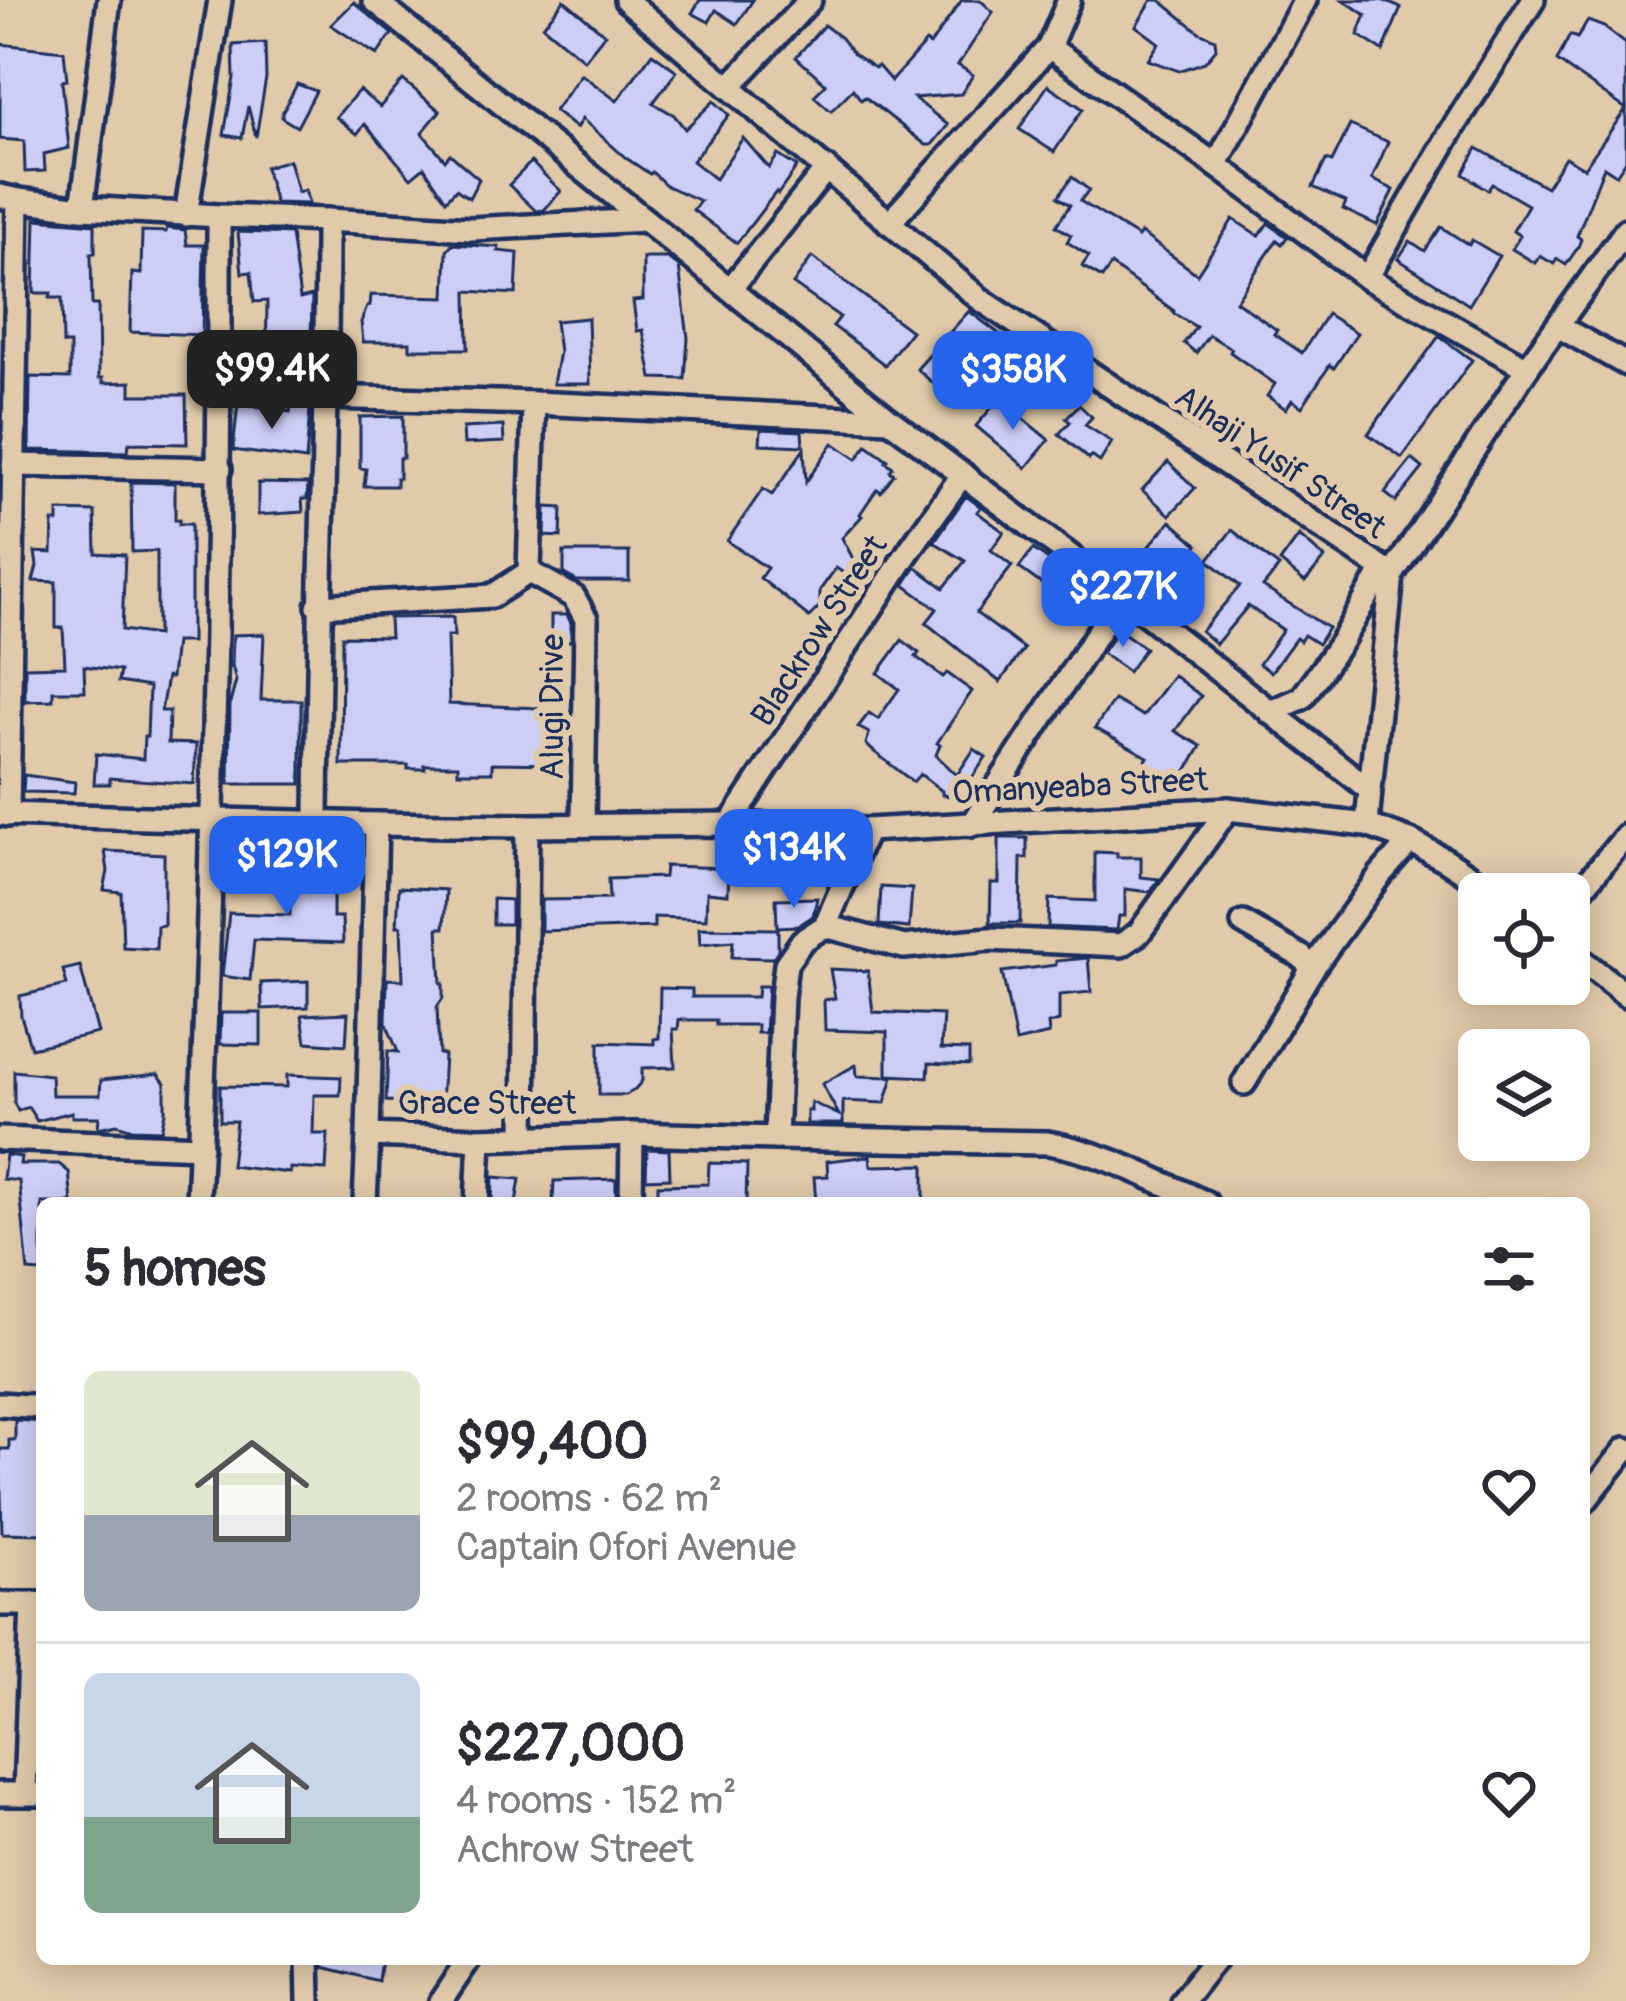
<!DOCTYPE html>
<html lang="en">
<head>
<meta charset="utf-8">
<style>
	body { margin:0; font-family:Pangolin,sans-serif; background:#f7f7f7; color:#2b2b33; height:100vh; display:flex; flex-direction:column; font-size:45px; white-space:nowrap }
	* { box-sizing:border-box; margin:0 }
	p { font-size:39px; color:#7c7c81 }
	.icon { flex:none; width:66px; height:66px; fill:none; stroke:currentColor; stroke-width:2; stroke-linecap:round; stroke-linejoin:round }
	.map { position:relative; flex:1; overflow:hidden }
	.sheet { position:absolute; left:36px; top:1197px; width:1554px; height:768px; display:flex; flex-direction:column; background:#fff; border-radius:18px; box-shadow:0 6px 30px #0003 }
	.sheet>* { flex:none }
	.buttons { position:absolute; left:1458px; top:873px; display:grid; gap:24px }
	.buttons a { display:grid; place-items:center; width:132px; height:132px; border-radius:18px; background:#fff; box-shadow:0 6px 30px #0003; font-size:60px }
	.price { position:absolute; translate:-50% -102px; padding:0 27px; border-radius:24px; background:#2563eb; color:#fff; font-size:39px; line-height:78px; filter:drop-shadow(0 3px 6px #0008) }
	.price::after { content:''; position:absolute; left:50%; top:72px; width:36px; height:27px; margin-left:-18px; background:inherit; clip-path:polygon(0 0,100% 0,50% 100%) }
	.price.selected { background:#222; color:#fff }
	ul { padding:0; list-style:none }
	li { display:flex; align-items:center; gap:36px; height:300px; padding:0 48px }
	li+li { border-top:3px solid #e1e1e2 }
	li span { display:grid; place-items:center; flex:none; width:336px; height:240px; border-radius:18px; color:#555 }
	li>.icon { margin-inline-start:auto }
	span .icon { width:144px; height:144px; fill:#fffc; stroke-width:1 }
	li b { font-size:51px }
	h2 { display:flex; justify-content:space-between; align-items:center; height:144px; padding:0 48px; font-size:51px }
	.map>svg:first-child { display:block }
</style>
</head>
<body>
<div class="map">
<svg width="1626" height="2001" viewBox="0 0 1626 2001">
	<rect width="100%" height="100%" fill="#e1caaa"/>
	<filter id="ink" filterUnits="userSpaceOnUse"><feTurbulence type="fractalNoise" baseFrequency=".00833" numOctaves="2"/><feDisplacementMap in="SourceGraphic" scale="24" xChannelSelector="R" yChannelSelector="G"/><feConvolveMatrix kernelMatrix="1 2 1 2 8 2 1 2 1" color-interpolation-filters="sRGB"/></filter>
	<g filter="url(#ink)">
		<!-- building -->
		<g fill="#cdcef6" stroke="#1b2f5e" stroke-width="3">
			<path d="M564,0l41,34 -21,26 -41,-34z"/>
			<path d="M700,0h53l-16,24 -21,-14 -7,12 -17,-9z"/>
			<path d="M962,0h18l13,12 -35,53 15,10 -12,19 -47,4 34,27 -16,20h-6l-61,-48 -4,3 -8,-11 -22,22 -17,-15 12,-12 -30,-27 28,-32 17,13 12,16 22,14 3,-2 13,15 35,-39 4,3z"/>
			<path d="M1152,0h8l39,32 16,7 1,10 -11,13 -26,9 -31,-11 11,-17 -23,-17z"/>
			<path d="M1343,0h39l19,8 -18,43 -25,-16 8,-20z"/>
			<path d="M354,2l38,32 -15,21 -46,-30z"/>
			<path d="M1588,21l16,6 22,17v65l-69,-48 13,-26 7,3z"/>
			<path d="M265,43l1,35 -10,59 -8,-31 -6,32 -18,-3 10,-57 -1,-33z"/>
			<path d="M0,44l64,7 3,29 -5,1 7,67 -25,6 1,17 -20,1 -1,-31 -24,-2z"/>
			<path d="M652,53l25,18 -24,32 21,12 11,14 29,-28 15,14 -37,46 23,18 28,-41 26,30 9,-13 19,12 -19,27 -2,-2 -39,51 -44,-33 7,-9 -33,-15 -15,-14 -2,2 -24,-16 -44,-39 -6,9 -22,-17 27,-37 36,27z"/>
			<path d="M403,80l37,31 -18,22 23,27 5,-6 29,25 -10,19 -13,-9 -10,11 -22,-33 -13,11 -46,-54 -8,10 -21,-17 23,-27 21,17z"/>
			<path d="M297,84l19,7 -19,36 -15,-9v-5z"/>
			<path d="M1048,85l35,24 -29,43 -35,-23z"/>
			<path d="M1626,109v51l-10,15 -12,-8 -27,69 4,3 -3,8 -12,18 -9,-6 -3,5 -14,-8 -5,7 -23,-14 8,-13 -7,-5 15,-26 -36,-21 -4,6 -25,-16 14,-26 69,39 19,-30 19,11z"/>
			<path d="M1350,125l38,17 -16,37 22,11 -17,35 -34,-16 3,-7 -33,-15 13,-27 6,2z"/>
			<path d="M289,160l9,33 7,-3 4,14 -34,-1 -10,-36z"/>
			<path d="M531,162l30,29 -17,19 -8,1 -27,-26z"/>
			<path d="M1072,177l17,13 -9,11 58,36 3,-4 56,41 36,-55 26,17 9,-13 19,14 -5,7 -5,-4 -41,61 41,29 -3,4 28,19 25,-39 30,19 -23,35 -4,-3 -28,42 -10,-7 -6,9 -19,-13 8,-12 -45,-32 2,-3 -23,-14 -13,18 -12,-10 12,-16 -23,-14 1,-2 -63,-46 -9,13 -20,-12 7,-10 -22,-14 4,-7 -15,-9 14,-21 -12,-8z"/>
			<path d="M36,219l59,5v29h-4l1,52h6l1,73h4v5l28,-1v13h55l1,49 -58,-1 -1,9 -99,-2 1,-73 40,1v-34h-7l-1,-46h-12l1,-5h-17z"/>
			<path d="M1441,227l28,18 3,-5 27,16 -30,49 -71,-46 12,-18 15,10z"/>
			<path d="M167,228l18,2 2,15h17l-2,90 -72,-3 2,-59 9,1 1,-43 24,1z"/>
			<path d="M238,232l53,2 9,65 12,-3 -1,47h-6l-1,27h-38l1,-69 -13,1 -3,-30 -9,1z"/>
			<path d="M452,244l47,3 -1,4 20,2 -2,41 -49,-3 1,58h-58v-7h-47l-2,-20 6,-15 3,-1 1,-11 74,2 2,-47z"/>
			<path d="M812,257l99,74 -26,34 -52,-39 7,-9 -47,-33z"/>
			<path d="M643,258h25l11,9 9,71 -3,41 -33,-1 -9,-48 -6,1 -4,-30 10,-1z"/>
			<path d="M969,311l58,44 -31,36 -29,-25 -5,6 -9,-8 -18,21 -18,-16z"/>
			<path d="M588,318l2,66h-37l6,-32 -4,-31z"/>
			<path d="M1439,336l33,24 -70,98 -34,-24z"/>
			<path d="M999,399l50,41 -23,28 -50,-42z"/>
			<path d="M238,404l52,8 1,-6 19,3 -4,51 -73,-10z"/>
			<path d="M1079,405l13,12 -7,8 27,17 -12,20 -9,-6 -2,3 -30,-25 11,-12 -4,-4z"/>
			<path d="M403,416v42h-4v20h-3v8h-32l2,-17 -6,-1v-51z"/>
			<path d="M503,426l1,16 -40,2 -1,-16z"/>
			<path d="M761,429l41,2 1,15 -43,-2z"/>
			<path d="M833,443l24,16 10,-14 21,15 -2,2 7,5 -3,4 4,3 -13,18 -4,-3 -17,25 2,2 -20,22 16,30 8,-12 15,10 -14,22 -31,-20 -16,22v16l-11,11 -49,-39 7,-10 -40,-27 36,-52 9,6 32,-46 2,33z"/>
			<path d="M1412,459l11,9 -27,34 -11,-9z"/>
			<path d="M1168,462l27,26 -25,27 -28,-25z"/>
			<path d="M131,482l44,1v37h4v4h12v118h-16l-4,36 -4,-1 -6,34h8l-1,32 28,1 -2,40 -84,-6v6h-16l2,-30 47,5 1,-22h3l2,-50 -31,-5 2,-11 -36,-5 1,25h-32v9l-28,1v-34l40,-1 -2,-38h-7v-46l-23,-1 4,-15 -2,-14 17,1 1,-31h5v-11l37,1 1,41 29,2 -3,75 35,5v-84l-25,1z"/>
			<path d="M258,483l50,1 -1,15h-5l1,13 -45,3z"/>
			<path d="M966,496l15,11 -4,5 27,20 -13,18 21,16 -36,47 48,36 -24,33 -74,-59 11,-14 -33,-24 12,-18 28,21 21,-27 -31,-19z"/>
			<path d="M546,507l16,1 -1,29 -16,-1z"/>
			<path d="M1171,521l27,24 -22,25 -27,-24z"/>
			<path d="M1232,530l47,37 -16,20 65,41 -10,16 -14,-9 -4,6 -4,-3 -25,34 -12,-8 24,-34 -35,-24 -32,38 -15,-13 39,-45 -32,-26z"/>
			<path d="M1299,536l26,22 -20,24 -25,-20z"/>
			<path d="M1033,549l59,42 -16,22 -21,-15 2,-3 -38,-27z"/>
			<path d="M564,552h65v29h-52l-13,-7z"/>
			<path d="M551,615h16l4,8v18h-20z"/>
			<path d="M453,617l1,19h-7l2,68 111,5 -1,55 -67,-1v9h-34v-7h-34l1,4h-17v-4h-67l1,-129 48,1 -1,-19z"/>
			<path d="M1118,629l27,19 -17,24 -26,-19z"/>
			<path d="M264,634l-3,66h40v84h-72l1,-81 6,-22 -4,-16 1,-30z"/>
			<path d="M902,640l17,13 -3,4 27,20 4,-4 25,18 -35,52 3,2 -4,10 21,20 17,-26 12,8 -14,21 -1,20 -29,-3v-4l-22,-17 -7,8 -41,-32 -6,-6 3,-11 -11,-6 11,-14 9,6 21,-30 -21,-16z"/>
			<path d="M1173,675l28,21 -26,35 26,15 -21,37 -13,-8 -5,9 -22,-13 8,-14 -53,-29 19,-28 29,16z"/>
			<path d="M24,775l51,7 -1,11 -51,-1z"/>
			<path d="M999,838h28v20h-6l-1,65h-30l1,-40h8z"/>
			<path d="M781,843v26h-49v-25z"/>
			<path d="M105,851l59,3v71l-7,1 -1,23 -33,-2 -2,-55 -17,-2 4,-19z"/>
			<path d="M1095,852l22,1v4h24v20l18,2 -9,13 -25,-3v27h-6l-2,14 -69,-3 1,-28 46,2z"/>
			<path d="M290,859h43v58h9l1,26 -89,-3 -4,40 -28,-4 7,-63 61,2z"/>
			<path d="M665,866l64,2 -1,26 -21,-2 -1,27 -52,-2v10l-113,4v-31l68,-1 -1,-20 56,-2z"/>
			<path d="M399,887l47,3 -2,38h-6l3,55h2v15l-6,9 2,47 5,1 -3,49 -55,-3 2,-50 10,1 -12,-29 1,-44 16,1 -2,-54h-4z"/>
			<path d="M881,887l31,2 -3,39 -30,-3z"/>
			<path d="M817,898l-4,18 -15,10 -21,1 -1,-28z"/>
			<path d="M493,899l18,1v24h-18z"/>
			<path d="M699,928l79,1v21l-5,8 -41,-1 1,-16 -33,3z"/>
			<path d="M1088,958l3,34 -32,3v26l-11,3 1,10 -33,8 -14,-70 54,-7v-4z"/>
			<path d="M80,966l18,67 -67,15 -10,-32 -1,-20 47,-11 -4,-15z"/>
			<path d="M830,969l38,2 5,41 70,3 -2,34 28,1v15l-40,-2 -1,14 -41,-2v-43l-62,-2 -1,-30 11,-2z"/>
			<path d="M308,981v26l-46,2 -1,-26z"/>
			<path d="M758,986h10l-3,47h-8v-8h-41v-5h-37l-1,9h-5l2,38 -33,1v13l-7,8 -9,6h-27v-53l55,2v-5l5,-1 1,-50 32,1v8h65z"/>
			<path d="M221,1013h40v32l-41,-1z"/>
			<path d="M348,1013l-2,32 -40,-3 -4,-27z"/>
			<path d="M856,1065l1,11 36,1 -8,26 -42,-2v23h-36v-13h4v-9l28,13 -17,-31z"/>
			<path d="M14,1071l37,4 1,20h48l1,-15 57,-6 7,9v29l-4,18 -29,-1 -15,-5 -19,4 1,-11h-27v-5l-35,9 -9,-14 -10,4 -4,-8z"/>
			<path d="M287,1075l54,2 -1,18h-26l-1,39h15l-2,36 -36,-2v5l-59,-7 5,-45h-16v-35l67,1z"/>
			<path d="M647,1149l22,1 1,28 -24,1z"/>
			<path d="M6,1155l15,2 -1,7h39l10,8 3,31h-30v69l-14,-1 -9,-90 -16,-2z"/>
			<path d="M870,1156l1,10 53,-1v38h-108l-2,-26 14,-1 -1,-15z"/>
			<path d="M709,1163l38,1 -1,39h-88v-18l50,-1z"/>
			<path d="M493,1177l27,2 -4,24h-24z"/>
			<path d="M616,1179v24h-63l1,-22z"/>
			<path d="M15,1420l27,2v112l-40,-1 -2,-84h9v-9h6z"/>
			<path d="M323,1959h58l-3,22 -55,-14z"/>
		</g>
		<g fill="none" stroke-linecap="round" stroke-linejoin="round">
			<!-- street casing -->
			<g stroke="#1b2f5e" stroke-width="30">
				<g id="street">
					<path d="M374,0l271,220"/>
					<path d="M626,0l354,299 412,276 -22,215"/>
					<path d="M1049,47l20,-47"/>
					<path d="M729,87l81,-87"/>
					<path d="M1216,165l89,-165"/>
					<path d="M0,196l18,4 -10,615"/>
					<path d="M18,200l64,8 137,8c1,329 -6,658 -21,987"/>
					<path d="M82,208l27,-208"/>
					<path d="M186,215l34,-215"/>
					<path d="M219,216l108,4"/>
					<path d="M889,223l160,-176 167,118 151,113 160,90 -135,207"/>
					<path d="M1367,278l85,-148 81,-130"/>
					<path d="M731,288l96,-120"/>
					<path d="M1558,326l68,38"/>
					<path d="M1527,368l99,-138"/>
					<path d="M327,397l207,6 356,17"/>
					<path d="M534,403l-5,169 45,25 12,22 -3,206"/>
					<path d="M13,465l207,4"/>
					<path d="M318,606l174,-10 37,-24"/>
					<path d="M1270,712l32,-14 39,-56 42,-73"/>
					<path d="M0,814l376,10 151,2 203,-2 137,6 361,-21 139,16 43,16 36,19 51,34"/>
					<path d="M317,821c1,-200 10,-400 10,-601l144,9 174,-9 245,200 232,175 248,195 -3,35"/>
					<path d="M376,824l-8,311 112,4 152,-5 -1,69"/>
					<path d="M730,824l176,-269 57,-81"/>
					<path d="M972,825l150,-230"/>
					<path d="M1569,904l57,-68"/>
					<path d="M1243,923l59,34 10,12 -68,114"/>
					<path d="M825,926l79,21 86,-8 131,6 18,-12 89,-124"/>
					<path d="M1569,950l57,45"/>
					<path d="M1312,969l68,-94 30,-34"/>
					<path d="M632,1134l144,4 6,-141 4,-33 16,-23 23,-15 42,-96"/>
					<path d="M524,1138l3,-312"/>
					<path d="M776,1138l272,5c55,9 107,37 158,60"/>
					<path d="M0,1139l201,8"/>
					<path d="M365,1203l3,-68"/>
					<path d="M477,1203l3,-64"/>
					<path d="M0,1404l42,3"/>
					<path d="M1584,1502l42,-53"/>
					<path d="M0,1604h41"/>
					<path d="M0,1794h42"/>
					<path d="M25,1794l7,-190"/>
					<path d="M308,1959l1,42"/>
					<path d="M441,2001l28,-42"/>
					<path d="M1182,2001l33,-42"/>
				</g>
			</g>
			<!-- street -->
			<use href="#street" stroke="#e1caaa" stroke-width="21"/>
		</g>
	</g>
	<g text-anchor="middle" stroke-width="12" stroke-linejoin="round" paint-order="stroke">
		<!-- street labels -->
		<g font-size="33" fill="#1b2f5e" stroke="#e1caaa">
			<text transform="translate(1281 461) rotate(34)" y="12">Alhaji Yusif Street</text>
			<text transform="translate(818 630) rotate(-57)" y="12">Blackrow Street</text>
			<text transform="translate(551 707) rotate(-90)" y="12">Alugi Drive</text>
			<text transform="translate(1080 785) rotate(-3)" y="12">Omanyeaba Street</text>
			<text x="487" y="1114">Grace Street</text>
		</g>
	</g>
</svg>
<div class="buttons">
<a><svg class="icon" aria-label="locate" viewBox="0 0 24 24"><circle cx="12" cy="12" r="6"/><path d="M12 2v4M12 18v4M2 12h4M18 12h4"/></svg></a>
<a><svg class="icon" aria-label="layers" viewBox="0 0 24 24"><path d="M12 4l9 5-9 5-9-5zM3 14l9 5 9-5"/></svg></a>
</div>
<b class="price selected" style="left:272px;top:432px">$99.4K</b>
<b class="price" style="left:1013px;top:433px">$358K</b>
<b class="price" style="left:1123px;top:650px">$227K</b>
<b class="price" style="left:794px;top:911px">$134K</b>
<b class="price" style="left:287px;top:918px">$129K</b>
<section class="sheet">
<h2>5 homes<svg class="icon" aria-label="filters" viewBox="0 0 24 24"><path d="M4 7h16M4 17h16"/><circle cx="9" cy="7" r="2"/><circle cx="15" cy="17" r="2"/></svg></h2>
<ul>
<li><span style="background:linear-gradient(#dfe7d0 60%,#9aa5b1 0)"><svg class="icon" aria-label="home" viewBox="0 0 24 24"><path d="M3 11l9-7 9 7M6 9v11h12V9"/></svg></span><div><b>$99,400</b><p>2 rooms · 62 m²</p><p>Captain Ofori Avenue</p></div><svg class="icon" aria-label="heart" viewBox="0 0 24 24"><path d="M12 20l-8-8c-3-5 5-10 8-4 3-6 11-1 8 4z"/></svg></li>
<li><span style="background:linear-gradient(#c9d6e8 60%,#7fa58c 0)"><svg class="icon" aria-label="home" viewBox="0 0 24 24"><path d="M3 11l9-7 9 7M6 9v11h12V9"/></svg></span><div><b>$227,000</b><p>4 rooms · 152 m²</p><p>Achrow Street</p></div><svg class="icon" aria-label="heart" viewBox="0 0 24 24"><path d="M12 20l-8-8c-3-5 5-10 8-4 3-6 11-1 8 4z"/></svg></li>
</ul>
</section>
</div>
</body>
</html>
